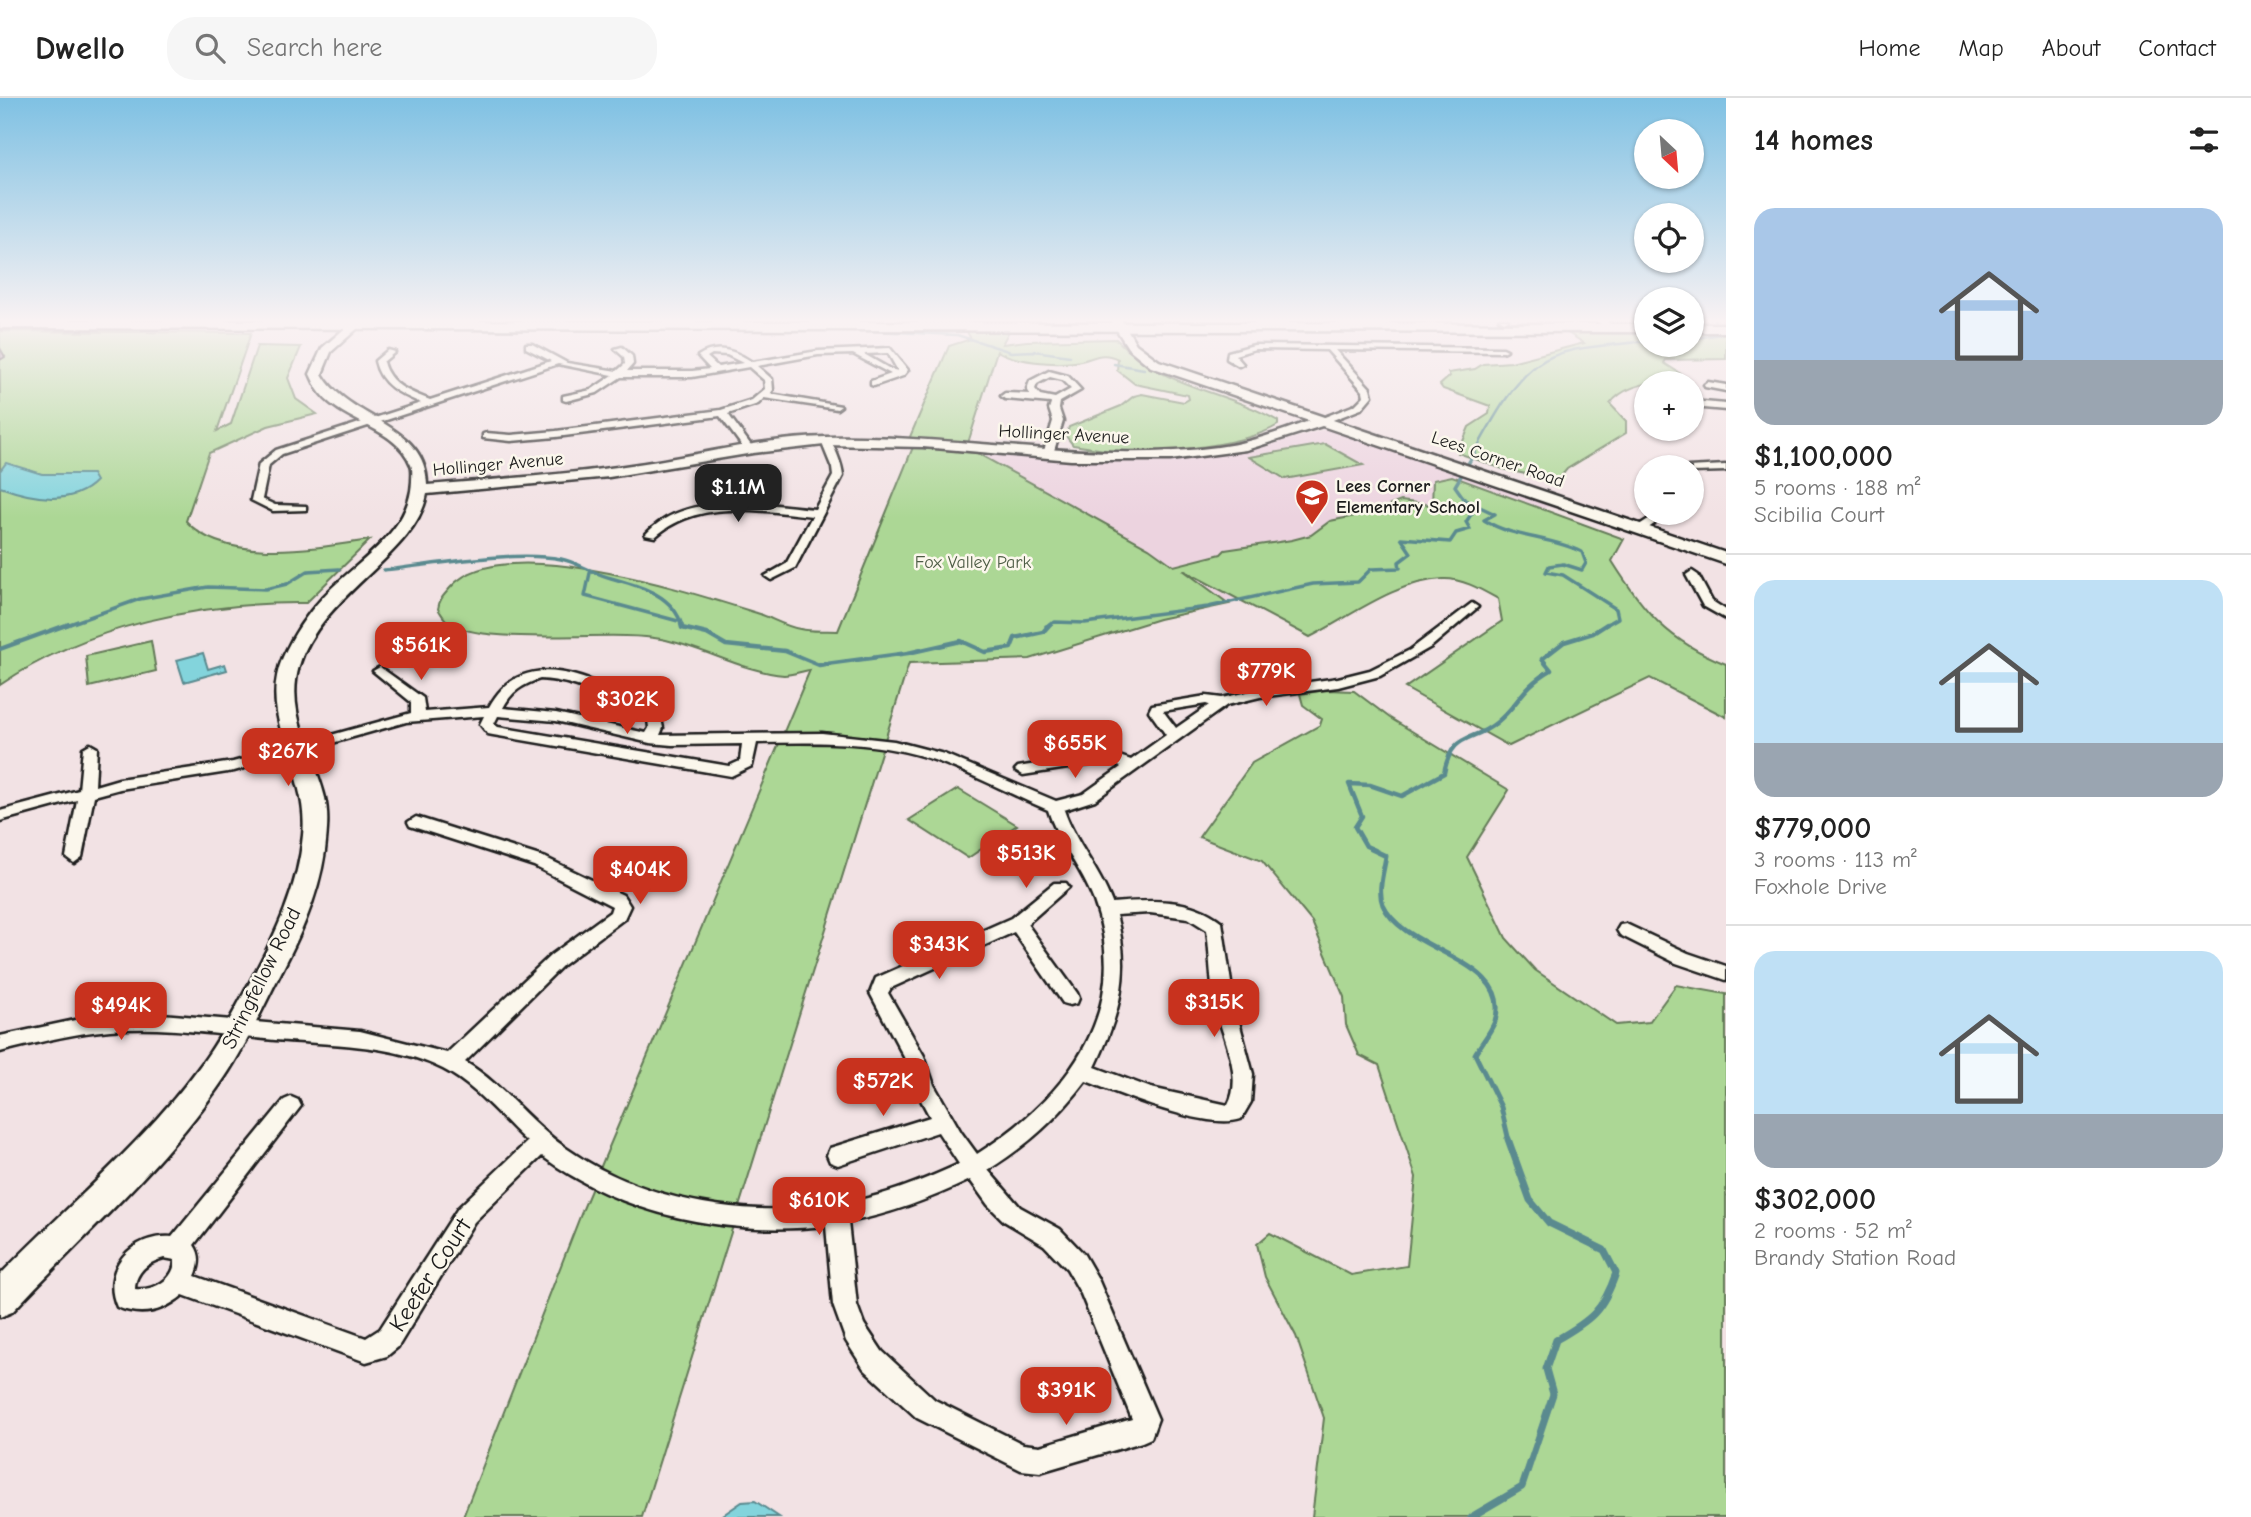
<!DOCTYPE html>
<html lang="en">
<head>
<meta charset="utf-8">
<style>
	body { margin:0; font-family:"Comic Neue",sans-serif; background:#f6f6f6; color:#222; height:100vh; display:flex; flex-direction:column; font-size:26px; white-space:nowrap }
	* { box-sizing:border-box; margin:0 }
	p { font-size:23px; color:#767676 }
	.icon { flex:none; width:38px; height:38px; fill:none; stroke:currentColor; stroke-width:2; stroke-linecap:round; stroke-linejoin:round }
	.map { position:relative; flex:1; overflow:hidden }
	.drawer { display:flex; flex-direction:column; background:#fff; width:525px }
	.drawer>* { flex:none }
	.needle { width:46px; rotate:154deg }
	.buttons { position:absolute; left:1634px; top:21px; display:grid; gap:14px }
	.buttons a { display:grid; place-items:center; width:70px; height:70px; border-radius:50%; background:#fff; box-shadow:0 2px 5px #0004; font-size:35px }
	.price { position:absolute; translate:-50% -60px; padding:0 16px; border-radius:14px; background:#c8321e; color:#fff; font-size:23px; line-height:46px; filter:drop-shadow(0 2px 4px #0008) }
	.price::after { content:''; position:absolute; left:50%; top:42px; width:21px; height:16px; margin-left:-10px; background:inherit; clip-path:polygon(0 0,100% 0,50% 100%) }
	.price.active { background:#222; color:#fff }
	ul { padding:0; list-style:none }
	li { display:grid; align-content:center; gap:14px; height:371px; padding:0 28px }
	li+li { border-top:2px solid #e0e0e0 }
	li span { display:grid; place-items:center; height:217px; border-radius:21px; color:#555 }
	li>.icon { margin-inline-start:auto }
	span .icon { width:126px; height:126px; fill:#fffc; stroke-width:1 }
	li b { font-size:30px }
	h2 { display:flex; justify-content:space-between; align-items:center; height:84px; padding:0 28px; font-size:30px }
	header { display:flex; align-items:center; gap:42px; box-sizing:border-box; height:98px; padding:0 35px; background:#fff; border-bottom:2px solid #e0e0e0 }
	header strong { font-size:33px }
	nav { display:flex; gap:38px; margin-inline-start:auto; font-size:24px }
	.search { width:490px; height:63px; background:#f6f6f6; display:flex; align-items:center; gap:18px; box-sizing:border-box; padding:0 24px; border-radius:28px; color:#767676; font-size:26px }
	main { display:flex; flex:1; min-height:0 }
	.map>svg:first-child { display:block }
</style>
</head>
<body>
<header>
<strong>Dwello</strong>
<div class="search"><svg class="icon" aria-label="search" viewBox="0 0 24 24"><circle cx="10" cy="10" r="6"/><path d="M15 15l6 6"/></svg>Search here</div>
<nav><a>Home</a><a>Map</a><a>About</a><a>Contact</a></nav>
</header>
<main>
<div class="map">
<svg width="1726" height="1419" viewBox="0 0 1726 1419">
	<rect width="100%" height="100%" fill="#f2e2e4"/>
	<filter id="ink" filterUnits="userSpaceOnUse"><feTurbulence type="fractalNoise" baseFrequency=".0143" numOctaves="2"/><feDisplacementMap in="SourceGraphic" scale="14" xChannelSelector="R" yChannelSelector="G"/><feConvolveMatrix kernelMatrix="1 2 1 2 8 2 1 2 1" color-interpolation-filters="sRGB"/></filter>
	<g filter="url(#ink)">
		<!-- built -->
		<path fill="#ecd3df" d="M1330,330l220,77 -109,63 -144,22 -67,14 -81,-56 -172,-95 119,8 85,-1 76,-11z"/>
		<!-- green -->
		<g fill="#acd795" stroke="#647a58" stroke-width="2">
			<path d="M966,232l43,1 -7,13 25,-3 89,-2c51,52 105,49 162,82v4c-32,20 -118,29 -156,27 -16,-1 -33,-5 -49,-7l-7,-9 3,-9 52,-21 13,-10 8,-2 42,8 5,-3 -1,-4 -53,-11 -18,-14 1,-11c-18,-9 -25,1 -43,3 -21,3 -59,0 -78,-11l-29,92 -59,-4 40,-93 22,-7z"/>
			<path d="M0,233l251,2 -34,98 14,-7 26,-78 44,1 -13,31 8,21 21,15 -49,12 -59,27 -23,68c39,44 131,27 184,19l-64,63c-103,-1 -219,22 -306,82z"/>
			<path d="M1568,235l79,1v11h45v-11l34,-1v26l-60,1 -2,3 17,11 -2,3c-23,6 -54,6 -69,27l16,17v12l-59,36 -10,12 -54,-12 -45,-16 11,-26 20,-13 1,-8 -47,-17 -3,-4 10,-9 -2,-3 27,-4 8,-5 28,-2 73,-19z"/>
			<path d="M1325,346l38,21 -78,14 -36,-22z"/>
			<path d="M913,349l64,6 172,95 25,18 47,-12 4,-4 67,-10 19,-5 19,-14 40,-8 31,-12 31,4 1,-25 19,-4 172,63 -12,22c32,51 56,80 114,103v53l-76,-39 -141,68 -104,-58 97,-67 -4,-22c-16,-9 -36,-21 -55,-20 -47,2 -92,37 -133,58l-127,-67 46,34 -70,15 -129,40 -121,4 -267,854h-179l120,-308 227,-539c-8,1 -18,5 -26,5 -43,-4 -81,-28 -123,-36 -48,-10 -178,9 -213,-17 -4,-3 -7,-9 -10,-13 1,-10 7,-15 13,-22 50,-58 245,7 309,27 13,5 27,13 40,15 12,3 26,1 38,2z"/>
			<path d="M151,543l5,30 -67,16 -3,-31z"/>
			<path d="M1326,592l28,1 36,27 119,72 -42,67 39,81 29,32 81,55 33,-3 27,-37 50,9v523h-414l12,-99 -28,-82 -31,-59 -8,-33 13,-11 81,42 56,-9 9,-89 -37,-112 -20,-10 -13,-30 -2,-28 -32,-75 -50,-61 -63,-24 53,-74 68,-38 2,-6 -19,-14 -3,-11z"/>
			<path d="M958,691l59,36 -49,33 -59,-38z"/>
		</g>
		<!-- water -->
		<g fill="#83d4dc" stroke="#5a8a8f" stroke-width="2">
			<path d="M6,365l36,11h50l4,7c-25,26 -66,17 -96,6v-16z"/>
			<path d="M203,555l5,16 17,-5 2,6 -43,12 -7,-22z"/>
			<path d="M755,1403l24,16h-59l22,-15z"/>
		</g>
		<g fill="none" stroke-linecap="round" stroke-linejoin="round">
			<!-- stream-far4 -->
			<g stroke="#5a8a8f" stroke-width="2.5">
				<path d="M874,233l83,4 19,6"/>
				<path d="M1692,241l28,-5 -6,-15"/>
				<path d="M977,243l34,11 23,-1 36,5"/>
				<path d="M1114,266l30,5"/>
				<path d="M1474,355c17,-29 35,-67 63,-88 28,-21 77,-19 110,-24"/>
			</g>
			<!-- stream-far3 -->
			<g stroke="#5a8a8f" stroke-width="3.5">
				<path d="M1475,354l-20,34 10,14 30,14 -11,6c30,19 66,16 98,32l4,11 -4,7 -19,-6 -14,2 -3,6 17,3 53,34 2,9 -14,8"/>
				<path d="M384,472c49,-5 130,-20 177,-11 16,3 33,15 50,19 28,8 62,16 71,48"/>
				<path d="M590,475l-5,23 93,25"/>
				<path d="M64,528l76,-27 68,-12 58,2 21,-5 21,-13 31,-2"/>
				<path d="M1046,528l9,-4 30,1 123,-16 105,-23 45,-2 13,-13 29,-1 -1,-6 12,-9 -10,-15 49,4 6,-9 14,-4 -4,-7 8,-12 -1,-7"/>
			</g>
			<!-- stream-far2 -->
			<g stroke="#5a8a8f" stroke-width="4.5">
				<path d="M681,526l1,4 25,6 19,11 59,6 34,14 89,-12 53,-12 24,11 26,-4 4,-10 28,-6 7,-8"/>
				<path d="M0,551l69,-25"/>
				<path d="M1375,752l-9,-4 -11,-19 7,-11 -13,-32 21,1 32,11 42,-23c8,-42 28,-30 52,-50 23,-18 24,-35 55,-53l-9,-11 22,-17 29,-9 14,-9"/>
			</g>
			<!-- stream-far1 -->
			<path stroke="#5a8a8f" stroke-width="5" d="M1371,751l15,7c-2,14 -9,34 -3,49 21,48 131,54 112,116 -4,11 -14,23 -20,33l26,53 8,34"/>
			<!-- stream -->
			<path stroke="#5a8a8f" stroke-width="7" d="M1471,1419l51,-30 31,-93 -7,-25 10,-29c35,-20 47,-29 60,-67l-12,-23 -55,-27 -19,-23 -22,-61"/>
			<!-- street casing -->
			<g stroke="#1c1c1c" stroke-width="5">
				<g id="street">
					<path d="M1499,221h8l1,1 -4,2z"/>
					<path d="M1594,221h10l12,9 -7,2z"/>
					<path d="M526,246h6l35,19 50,8 8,-7 -1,-7 -9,-8 7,-2 10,9 1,8 -6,7h65l18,-2 -12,-13c18,-12 37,-6 54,6l66,-11 72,-3 18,22 -5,6 -29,10 -3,-1v-4l20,-7 -38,-20 -35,1 -61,11 15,13 1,11 -3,4 71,12 -4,3 -73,-11 -6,6 -30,10 25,34 -5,3 -3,-1 -25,-34 -164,21 -45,4 -28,-3v-4l3,-1 25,2 45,-4 165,-21 31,-10 13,-11 -1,-9 -15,-13 -57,10h-71l-24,16 -31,8 -3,-1v-4l28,-6 22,-15 -55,-11 -276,90 -13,11 -7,34 13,6 31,1v4l-33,1 -22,-11 8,-36 17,-14 145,-47c-21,-9 -41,-18 -46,-42l13,-11 7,2 -12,10c6,23 27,30 47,38l121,-39 -25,-13zM888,255l10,18 -8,-2 -26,-15zM712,256l15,1 16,8 -25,4 -11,-10z"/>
					<path d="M1254,247l249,3 4,2 -4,2 -168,-2 35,38 2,8 -11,13 -36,14 -5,-3 2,-2 33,-13 9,-9 -1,-5 -36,-41 -72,-1 -20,6 8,9 -4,2 -12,-7 1,-7z"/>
					<path d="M1049,273l19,5 13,14 -21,12 -1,7 4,12 -10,33 -5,3 -5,-3 10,-33 -4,-12 2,-6 -46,-4 -4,-3 4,-3 25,1 -3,-5 3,-8zM1050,279l12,3 9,9 -16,9 -15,-3 -5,-6 2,-5z"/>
					<path d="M1708,284l18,3v6l-21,-4 -1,-2z"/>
					<path d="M1692,303l34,3v6l-34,-3z"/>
					<path d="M826,340c9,6 16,27 17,38l-48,92 -24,12 -6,-4 21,-12 26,-48c-52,-6 -115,-17 -157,21l-10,-2c40,-45 118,-31 170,-26l18,-33 -1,-8 -11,-27z"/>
					<path d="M1726,367v6l-34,1v-5h-4z"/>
					<path d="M1658,415h12l-26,18h-8v-4z"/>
					<path d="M1692,473l6,4 14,26 14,9v9l-23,-13 -17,-31z"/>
					<path d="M1472,505l6,4 -47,40 -51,29 -42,11 -78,10 -33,8 -132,95 -31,10c11,33 36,60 48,93 38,-3 79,-6 110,19l12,81 19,71 -2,28 -10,17c-33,12 -121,-25 -155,-38 -29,38 -57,63 -98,89l32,37 40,22 23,24 15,26 60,140 -7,19 -9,4 -102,30 -19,-2 -104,-52 -53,-49 -18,-28 -13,-36 -7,-79c-99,10 -203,-10 -284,-70l-68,66 -76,125 -11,9 -21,6 -183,-67c-20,17 -42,22 -66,12 -17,-38 15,-73 55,-70l112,-137 7,-3 7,3 3,6 -107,139c7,10 6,20 1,31l171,62 14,-9 78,-121 69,-66c-27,-25 -51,-56 -84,-73 -51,-26 -113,-24 -168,-29 -55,-5 -110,-15 -165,-10 -37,3 -74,13 -110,22v-16l94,-20 56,-3 210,18 87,22 104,-98 59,-43 2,-6 -78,-40 -124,-40 -2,-4 8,-5 130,41 77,37 7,11 -6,13 -61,46 -98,97c38,22 64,61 101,86 86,61 213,76 313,47 28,-8 54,-19 80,-31l-21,-32 -100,33 -8,-3 -3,-7 3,-7 100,-31 -16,-30 -10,-30 -34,-64 6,-15 135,-60 43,-35h12l3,4 -42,37 50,69 2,5 -2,5 -7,2 -7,-2 -49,-71 -123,56 -3,5 36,63 10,29 27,47 16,22c89,-56 157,-143 117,-253 -12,-33 -36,-58 -46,-91 -38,-16 -75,-36 -114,-50 -57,-20 -118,-18 -177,-17l-5,23 -21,10 -238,-41 -5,-1 -8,-10 4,-8 -78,6 -172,49 -114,18 -26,7 -12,61 -8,6 -8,-6 11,-57 -77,21v-10l79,-21 4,-42 7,-4 7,4 -2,38 24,-7 114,-17 178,-49v-11l-38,-31 7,-4 43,31 2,14 64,-5c38,-71 120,-19 171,7l3,14 -3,7 162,-2 72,8 50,13 112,47 27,-7 38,-27 -14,-5 -84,13 -8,-5 3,-3 90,-15 23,8 35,-25 -17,-24 3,-6 54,-9 16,2 38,-9 78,-11 32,-8 40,-20zM540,581c40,2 73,22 108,40l1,9 -3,5 -90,-20 -53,-5c8,-16 20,-24 37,-29zM1206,606l3,1 -33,23 -13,-17zM498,618l58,5 94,22 22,2 70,-1 -2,17 -11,5 -231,-39 -4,-3zM1150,815l38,5 19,12c3,23 3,47 7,70 5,31 31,74 14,105l-77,-17 -56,-21c24,-51 37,-95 21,-152zM970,1082l18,25 16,16 40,24 23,24 14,25 51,125 -92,27 -17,-2 -88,-44 -53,-49 -18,-27 -7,-19 -9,-83c43,-8 82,-23 122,-42zM164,1160l11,2c0,20 -22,31 -40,29 0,-17 13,-27 29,-31z"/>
					<path d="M1626,826l62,29 38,13v14l-50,-17 -56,-28 -3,-5 3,-5z"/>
				</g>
			</g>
			<!-- secondary casing -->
			<g stroke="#1c1c1c" stroke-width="5">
				<path id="secondary" d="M356,221h12l-37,33 -9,22c26,46 105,49 105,111 70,-6 141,-10 211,-21 62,-9 125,-26 188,-27 131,-3 261,27 392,10 31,-4 62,-15 91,-26l-158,-54 -23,-19 -18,-29h11l15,25 23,17 567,192v11l-404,-138 -76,24 -76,10h-99l-148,-13 -99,-2 -71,8 -144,24 -182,17c-11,61 -106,100 -128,172 -14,48 15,87 26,132 4,17 2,35 0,53 -7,50 -29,93 -52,137 -15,30 -29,61 -48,89 -59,87 -141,158 -213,235l-12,5v-42c68,-70 145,-133 203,-213 19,-26 33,-54 48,-82 25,-46 47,-92 52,-145 7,-63 -47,-116 -20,-178 10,-22 24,-43 40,-60 32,-35 87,-63 89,-116 0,-5 1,-12 -1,-16 -15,-38 -67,-42 -90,-71 -5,-6 -8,-14 -11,-20l12,-26z"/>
			</g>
			<!-- highway casing -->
			<g stroke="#1c1c1c" stroke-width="5">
				<g id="highway">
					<path d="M0,222l1647,4v8l-1647,-4z"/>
					<rect x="1692" y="226" width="34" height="8"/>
				</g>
			</g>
			<!-- street -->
			<use href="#street" fill="#fbf7ec" fill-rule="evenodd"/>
			<!-- secondary -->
			<use href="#secondary" fill="#fbf7ec" fill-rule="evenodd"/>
			<!-- highway -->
			<use href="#highway" fill="#fbf7ec" fill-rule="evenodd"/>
		</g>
		<!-- shaded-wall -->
		<path fill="#9b7b93" stroke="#1c1c1c" stroke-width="2" d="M0,250l5,9 -5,3z"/>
	</g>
	<!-- sky -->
	<linearGradient id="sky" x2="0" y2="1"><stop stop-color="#7fc1e3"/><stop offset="0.53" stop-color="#f9f2f3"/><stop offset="1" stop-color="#f9f2f3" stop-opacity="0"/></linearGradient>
	<rect width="1726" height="420" fill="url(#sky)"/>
	<!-- icons -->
	<defs>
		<g id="school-pin" transform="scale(1.75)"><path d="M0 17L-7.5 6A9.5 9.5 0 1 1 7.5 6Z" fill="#c8321e" stroke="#fbf7ec"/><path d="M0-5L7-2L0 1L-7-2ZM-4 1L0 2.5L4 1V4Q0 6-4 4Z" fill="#fff"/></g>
	</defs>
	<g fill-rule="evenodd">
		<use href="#school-pin" x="1312" y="398"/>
	</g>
	<g text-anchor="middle" stroke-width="5" stroke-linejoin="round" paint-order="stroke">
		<!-- far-street labels -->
		<g font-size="18" fill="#1c1c1c" stroke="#fbf7ec">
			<text transform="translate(1064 336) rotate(3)" y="6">Hollinger Avenue</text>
			<text transform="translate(1498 361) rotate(19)" y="6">Lees Corner Road</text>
			<text transform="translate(498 366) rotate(-5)" y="6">Hollinger Avenue</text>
		</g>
		<!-- far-poi labels -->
		<g font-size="18" font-weight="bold" fill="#1c1c1c" stroke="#fbf7ec" text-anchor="start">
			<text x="1336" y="394">Lees Corner<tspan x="1336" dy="21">Elementary School</tspan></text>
		</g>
		<!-- far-park labels -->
		<g font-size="18" fill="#4e5d46" stroke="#fbf7ec">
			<text x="973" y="470">Fox Valley Park</text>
		</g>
		<!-- street labels -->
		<g font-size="21" fill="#1c1c1c" stroke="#fbf7ec">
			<text transform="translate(261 880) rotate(-64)" y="7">Stringfellow Road</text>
		</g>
		<!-- near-street labels -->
		<g font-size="24" fill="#1c1c1c" stroke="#fbf7ec">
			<text transform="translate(430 1177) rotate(-57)" y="8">Keefer Court</text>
		</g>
	</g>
</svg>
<div class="buttons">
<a><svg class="needle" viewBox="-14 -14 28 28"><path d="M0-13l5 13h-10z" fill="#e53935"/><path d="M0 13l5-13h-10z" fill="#767676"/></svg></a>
<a><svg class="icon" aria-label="locate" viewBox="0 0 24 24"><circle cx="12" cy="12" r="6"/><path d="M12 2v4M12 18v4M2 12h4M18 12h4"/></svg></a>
<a><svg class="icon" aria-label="layers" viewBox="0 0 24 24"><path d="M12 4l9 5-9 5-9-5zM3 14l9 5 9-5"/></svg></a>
<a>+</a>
<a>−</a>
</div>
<b class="price active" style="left:738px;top:426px">$1.1M</b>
<b class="price" style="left:421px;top:584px">$561K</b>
<b class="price" style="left:1266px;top:610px">$779K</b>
<b class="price" style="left:627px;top:638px">$302K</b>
<b class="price" style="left:1075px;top:682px">$655K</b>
<b class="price" style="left:288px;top:690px">$267K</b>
<b class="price" style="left:1026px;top:792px">$513K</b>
<b class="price" style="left:640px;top:808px">$404K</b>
<b class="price" style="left:939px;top:883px">$343K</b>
<b class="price" style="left:1214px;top:941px">$315K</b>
<b class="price" style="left:121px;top:944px">$494K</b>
<b class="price" style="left:883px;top:1020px">$572K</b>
<b class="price" style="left:819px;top:1139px">$610K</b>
<b class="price" style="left:1066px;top:1329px">$391K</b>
</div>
<section class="drawer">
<h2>14 homes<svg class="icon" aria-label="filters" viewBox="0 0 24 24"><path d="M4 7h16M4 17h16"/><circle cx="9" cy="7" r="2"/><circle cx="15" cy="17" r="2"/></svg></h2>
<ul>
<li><span style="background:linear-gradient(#a9c7e8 70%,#9aa5b1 0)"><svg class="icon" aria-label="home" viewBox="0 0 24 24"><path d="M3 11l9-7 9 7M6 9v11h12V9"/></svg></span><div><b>$1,100,000</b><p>5 rooms · 188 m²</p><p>Scibilia Court</p></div></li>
<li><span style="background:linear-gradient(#bfe0f5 75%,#9aa5b1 0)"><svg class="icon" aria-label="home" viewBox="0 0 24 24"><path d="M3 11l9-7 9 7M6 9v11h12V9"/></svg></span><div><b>$779,000</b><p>3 rooms · 113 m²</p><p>Foxhole Drive</p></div></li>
<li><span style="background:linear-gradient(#bfe0f5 75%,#9aa5b1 0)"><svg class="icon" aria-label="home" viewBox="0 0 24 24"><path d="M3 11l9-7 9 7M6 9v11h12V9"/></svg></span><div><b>$302,000</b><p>2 rooms · 52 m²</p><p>Brandy Station Road</p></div></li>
</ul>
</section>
</main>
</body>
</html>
